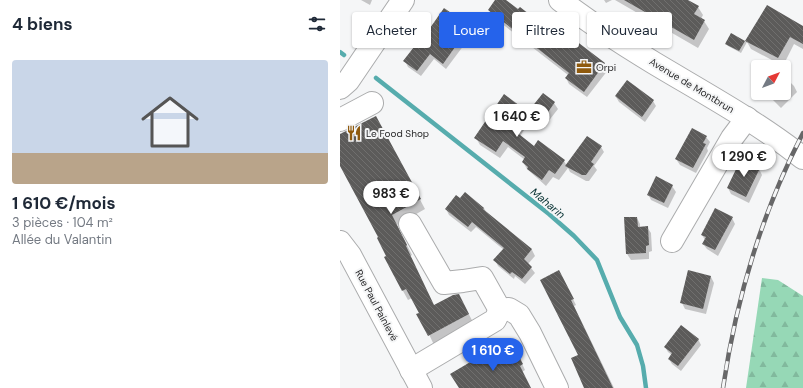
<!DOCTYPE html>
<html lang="fr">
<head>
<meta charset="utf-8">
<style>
	body { margin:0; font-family:"DM Sans",sans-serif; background:#f6f6f7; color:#1f2937; height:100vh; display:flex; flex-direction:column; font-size:15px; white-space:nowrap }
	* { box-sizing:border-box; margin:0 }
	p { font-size:13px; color:#747a83 }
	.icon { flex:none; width:22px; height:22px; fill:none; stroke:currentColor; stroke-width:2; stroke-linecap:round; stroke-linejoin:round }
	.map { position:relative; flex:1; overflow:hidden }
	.sheet { display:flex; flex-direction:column; background:#fff; width:340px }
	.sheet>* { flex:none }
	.banner { position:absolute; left:12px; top:12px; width:380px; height:36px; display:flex; gap:8px }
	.needle { width:26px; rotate:49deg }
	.fabs { position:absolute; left:411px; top:60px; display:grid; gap:8px }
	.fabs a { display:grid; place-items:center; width:40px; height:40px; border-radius:4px; background:#fff; box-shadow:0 1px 3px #0004; font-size:20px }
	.price { position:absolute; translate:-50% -34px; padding:0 9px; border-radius:14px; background:#fff; color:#222; font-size:13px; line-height:26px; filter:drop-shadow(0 1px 2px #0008) }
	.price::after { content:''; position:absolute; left:50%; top:24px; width:12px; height:9px; margin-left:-6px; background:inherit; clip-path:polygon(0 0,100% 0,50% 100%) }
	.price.on { background:#2563eb; color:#fff }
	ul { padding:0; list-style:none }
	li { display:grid; align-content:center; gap:8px; height:212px; padding:0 12px }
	li span { display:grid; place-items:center; height:124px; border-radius:4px; color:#555 }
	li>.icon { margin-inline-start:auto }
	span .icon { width:72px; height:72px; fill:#fffc; stroke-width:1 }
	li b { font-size:17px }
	h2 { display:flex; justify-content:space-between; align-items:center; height:48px; padding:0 12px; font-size:17px }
	.pill { padding:0 14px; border-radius:4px; background:#fff; box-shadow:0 1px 3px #0004; font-size:14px; line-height:36px }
	.pill.on { background:#2563eb; color:#fff }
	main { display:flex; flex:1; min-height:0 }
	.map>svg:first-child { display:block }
</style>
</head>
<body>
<main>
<section class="sheet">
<h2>4 biens<svg class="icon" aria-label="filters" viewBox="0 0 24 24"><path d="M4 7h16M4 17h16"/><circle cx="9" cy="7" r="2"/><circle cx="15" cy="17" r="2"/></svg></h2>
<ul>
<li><span style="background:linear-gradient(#c9d6e8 75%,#b9a48a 0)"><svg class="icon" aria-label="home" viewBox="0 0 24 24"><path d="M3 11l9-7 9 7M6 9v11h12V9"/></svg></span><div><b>1 610 €/mois</b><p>3 pièces · 104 m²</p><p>Allée du Valantin</p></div></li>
</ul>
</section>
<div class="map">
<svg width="463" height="388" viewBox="0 0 463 388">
	<defs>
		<pattern id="forest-firs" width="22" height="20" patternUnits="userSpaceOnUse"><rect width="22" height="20" fill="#96d8b6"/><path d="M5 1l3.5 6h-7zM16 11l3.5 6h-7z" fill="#81b99d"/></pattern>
		<pattern id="building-back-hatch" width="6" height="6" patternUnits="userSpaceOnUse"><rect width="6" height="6" fill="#5c5b5a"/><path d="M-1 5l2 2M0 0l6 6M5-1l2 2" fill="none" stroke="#706f6e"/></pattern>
	</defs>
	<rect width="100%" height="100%" fill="#f5f6f7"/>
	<!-- forest -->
	<path fill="url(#forest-firs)" d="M422,278l16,2 25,16v92h-57z"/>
	<!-- shadow -->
	<g fill="#0003">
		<path d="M21,0h11l-2,5z"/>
		<path d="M156,0h3l47,28 4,-6 54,42 4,6 -21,27 -18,-13 -3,-6 2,-3 -76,-59 -3,-6z"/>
		<path d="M264,0h8l-6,3z"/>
		<path d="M275,0h71l12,7 5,8 -2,4 3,2 5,8 -11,19z"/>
		<path d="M427,6l36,21v22l-9,-5 -11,22 -32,-17 -4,-7 -6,11 -13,-7 -2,-2 6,-10 14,8z"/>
		<path d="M105,10l24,17 4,6 -27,36 -12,-10 -13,17 -13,-9 -3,-6 18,-21z"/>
		<path d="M444,76l10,10 3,6 -16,16 -15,-15h18z"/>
		<path d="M203,94l11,9 4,6 -11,14 -11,-9 -4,-6z"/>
		<path d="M276,97l37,4 3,5 -11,16 -26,-20z"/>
		<path d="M187,113l4,7 -11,16 14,11 30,14 3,5 34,-19 3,5 -10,14 3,4 -8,11h-3l-16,-9 -2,-4 -9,12 -6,-3 -7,9 -19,-17 -4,-7 2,-2 -17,-13 -8,11 -20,-13 -4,-7z"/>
		<path d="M41,126l44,83 -28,16 15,30 -2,1 24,50 30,-1 10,19 -40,21 -22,-47 -4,2 -5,-9 -17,-34h1l-7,-20 -40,-73v-28z"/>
		<path d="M366,137l4,5 -3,6 1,3 -12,22 -16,-8 -4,-6z"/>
		<path d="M402,168l17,1 3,6 -13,28 -18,-9 -3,-6z"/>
		<path d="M332,186l4,6 -8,16 -17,-8 -3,-6z"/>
		<path d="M125,193l19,15 3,6 45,36 3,6 -7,8 7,9 -10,11 -10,-8 -1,3 -16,-13 -3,-6 9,-10 -28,-23 -5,5 -22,-17 -3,-6 14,-9z"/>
		<path d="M285,218h12l3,6v4l7,-1 4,6 1,18 -3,1v7l-18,1 -4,-6z"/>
		<path d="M392,218l3,6 -17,32 -11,-7 -4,-5 2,-4 -3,-5z"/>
		<path d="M222,277l14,28 -2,1 40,82h-29l-5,-32z"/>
		<path d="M371,277l3,6 -8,31 -21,-5 -3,-6z"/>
		<path d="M358,339l3,6 -20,26 -9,-7 -3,-5 3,-4 -4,-3 -3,-5z"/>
		<path d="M176,351l9,19 -3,2 8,16h-70l13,-22z"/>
	</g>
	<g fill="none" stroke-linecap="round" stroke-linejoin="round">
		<!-- stream -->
		<g stroke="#56acad" stroke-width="4.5">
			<path d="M0,52l4,3"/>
			<path d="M36,78l173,136 25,22 23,24 23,57 17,28 6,21 3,22"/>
		</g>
	</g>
	<!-- building -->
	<g fill="url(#building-back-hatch)">
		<path d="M155,0h11l12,9 2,-2 26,20 4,-6 55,42 -21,29 -19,-14 4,-5 -81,-63z"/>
		<path d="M284,0h64l11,6 -5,8 11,6 -11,20z"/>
		<path d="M427,5l36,21v18l-13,-7 -12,21 -33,-17z"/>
		<path d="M104,8l26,18 -27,38 -13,-10 -13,17 -14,-10 18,-23h2z"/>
		<path d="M391,33l14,8 -6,10 -14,-7z"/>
		<path d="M287,80l27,20 -12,17 -27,-21z"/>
		<path d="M203,93l12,9 -11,16 -13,-10z"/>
		<path d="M164,94l24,18 -13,19 19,15 4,-6 27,20 -10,14 -6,-4 -7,10 -15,-11 1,-2 -6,-5 3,-5 -22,-16 -7,11 -22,-14z"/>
		<path d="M36,116l45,83 -29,16 15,30 -1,1 28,59 19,-10 6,-1 10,20 -41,22 -12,-22 3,-1 -13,-24 -4,2 -18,-34 2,-1 -9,-18 1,-1 -38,-71v-32z"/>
		<path d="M352,128l15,8 -4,7 3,1 -13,24 -18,-9z"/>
		<path d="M247,136l15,10 -11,16 3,2 -8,11h-4l-17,-9z"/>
		<path d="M405,160l15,8 -14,29 -19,-9 11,-23 3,2z"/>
		<path d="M316,176l17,9 -9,18 -17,-8z"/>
		<path d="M125,192l19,16 -1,1 49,40 -8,10 8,8 -10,12 -10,-7 -2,2 -17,-14 11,-12 -32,-26 -4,5 -23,-18 11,-14 4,3z"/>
		<path d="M375,208l18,9 -18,33 -13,-6 4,-7 -5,-2z"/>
		<path d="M284,217h13l1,10 10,-1 1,19 -3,1v7l-20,1z"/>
		<path d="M219,270l15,29 -3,1 42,88h-29l-13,-30 7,-3 -38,-75z"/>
		<path d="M348,270l23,6 -8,33 -23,-6z"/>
		<path d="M341,325l18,14 -21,27 -10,-7 4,-6 -8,-6z"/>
		<path d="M173,345l10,19 -3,2 11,22h-72l-9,-14 22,-13 2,3z"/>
	</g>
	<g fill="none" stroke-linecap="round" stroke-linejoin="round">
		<!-- minor casing -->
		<g stroke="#abacad" stroke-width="24">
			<g id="minor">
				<path d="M220,0c30,23 61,43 94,63 50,30 102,58 149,95"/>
				<path d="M0,88l8,-7 55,-81"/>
				<path d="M0,120l32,-17"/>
				<path d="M70,224l34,59 19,-2 19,-3 18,32"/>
				<path d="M332,241l60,-103 15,-20"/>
				<path d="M0,242l10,13 71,133"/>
				<path d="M71,370l84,-50 5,-10 9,-1 10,6 11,18 27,55"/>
			</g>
		</g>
		<!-- minor -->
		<use href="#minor" stroke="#fff" stroke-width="22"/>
		<!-- rail casing -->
		<g stroke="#676768" stroke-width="4.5">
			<path id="rail" d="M383,388c13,-88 39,-176 80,-255"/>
		</g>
		<!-- rail -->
		<use href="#rail" stroke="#f5f6f7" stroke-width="3" stroke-dasharray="9" stroke-linecap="butt"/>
	</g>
	<!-- icons -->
	<defs>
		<g id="office-bare" transform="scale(1.2)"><path d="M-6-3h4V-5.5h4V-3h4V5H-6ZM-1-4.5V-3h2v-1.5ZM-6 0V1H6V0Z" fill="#8f5a0d" stroke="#f5f6f7" stroke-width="2.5" paint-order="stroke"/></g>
		<g id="restaurant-bare" transform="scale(1.2)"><path d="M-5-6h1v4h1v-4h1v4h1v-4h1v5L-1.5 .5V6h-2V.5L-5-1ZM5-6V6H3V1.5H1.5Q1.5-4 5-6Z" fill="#8f5a0d" stroke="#f5f6f7" stroke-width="2.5" paint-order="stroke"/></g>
	</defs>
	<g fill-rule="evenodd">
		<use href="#office-bare" x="244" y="67"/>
		<use href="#restaurant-bare" x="14" y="133"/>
	</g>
	<g text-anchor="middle" stroke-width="4" stroke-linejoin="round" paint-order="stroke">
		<!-- poi labels -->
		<g font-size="10" fill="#29292a" stroke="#f5f6f7" text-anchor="start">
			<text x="256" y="71">Orpi</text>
			<text x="26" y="137">Le Food Shop</text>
		</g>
		<!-- street labels -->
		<g font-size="10" fill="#29292a" stroke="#f5f6f7">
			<text transform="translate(352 85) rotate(31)" y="4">Avenue de Montbrun</text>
			<text transform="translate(37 305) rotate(62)" y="4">Rue Paul Painlevé</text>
		</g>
		<!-- water labels -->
		<g font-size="11" font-style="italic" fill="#063132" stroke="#f5f6f7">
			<text transform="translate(208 203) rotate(40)" y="4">Maharin</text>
		</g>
	</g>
</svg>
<div class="fabs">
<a><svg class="needle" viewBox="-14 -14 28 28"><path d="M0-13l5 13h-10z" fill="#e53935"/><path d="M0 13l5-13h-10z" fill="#747a83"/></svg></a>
</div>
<b class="price" style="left:177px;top:138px">1 640 €</b>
<b class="price" style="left:404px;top:178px">1 290 €</b>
<b class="price" style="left:51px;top:215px">983 €</b>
<b class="price on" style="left:153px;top:372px">1 610 €</b>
<div class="banner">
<a class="pill">Acheter</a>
<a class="pill on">Louer</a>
<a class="pill">Filtres</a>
<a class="pill">Nouveau</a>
</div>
</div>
</main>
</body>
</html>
